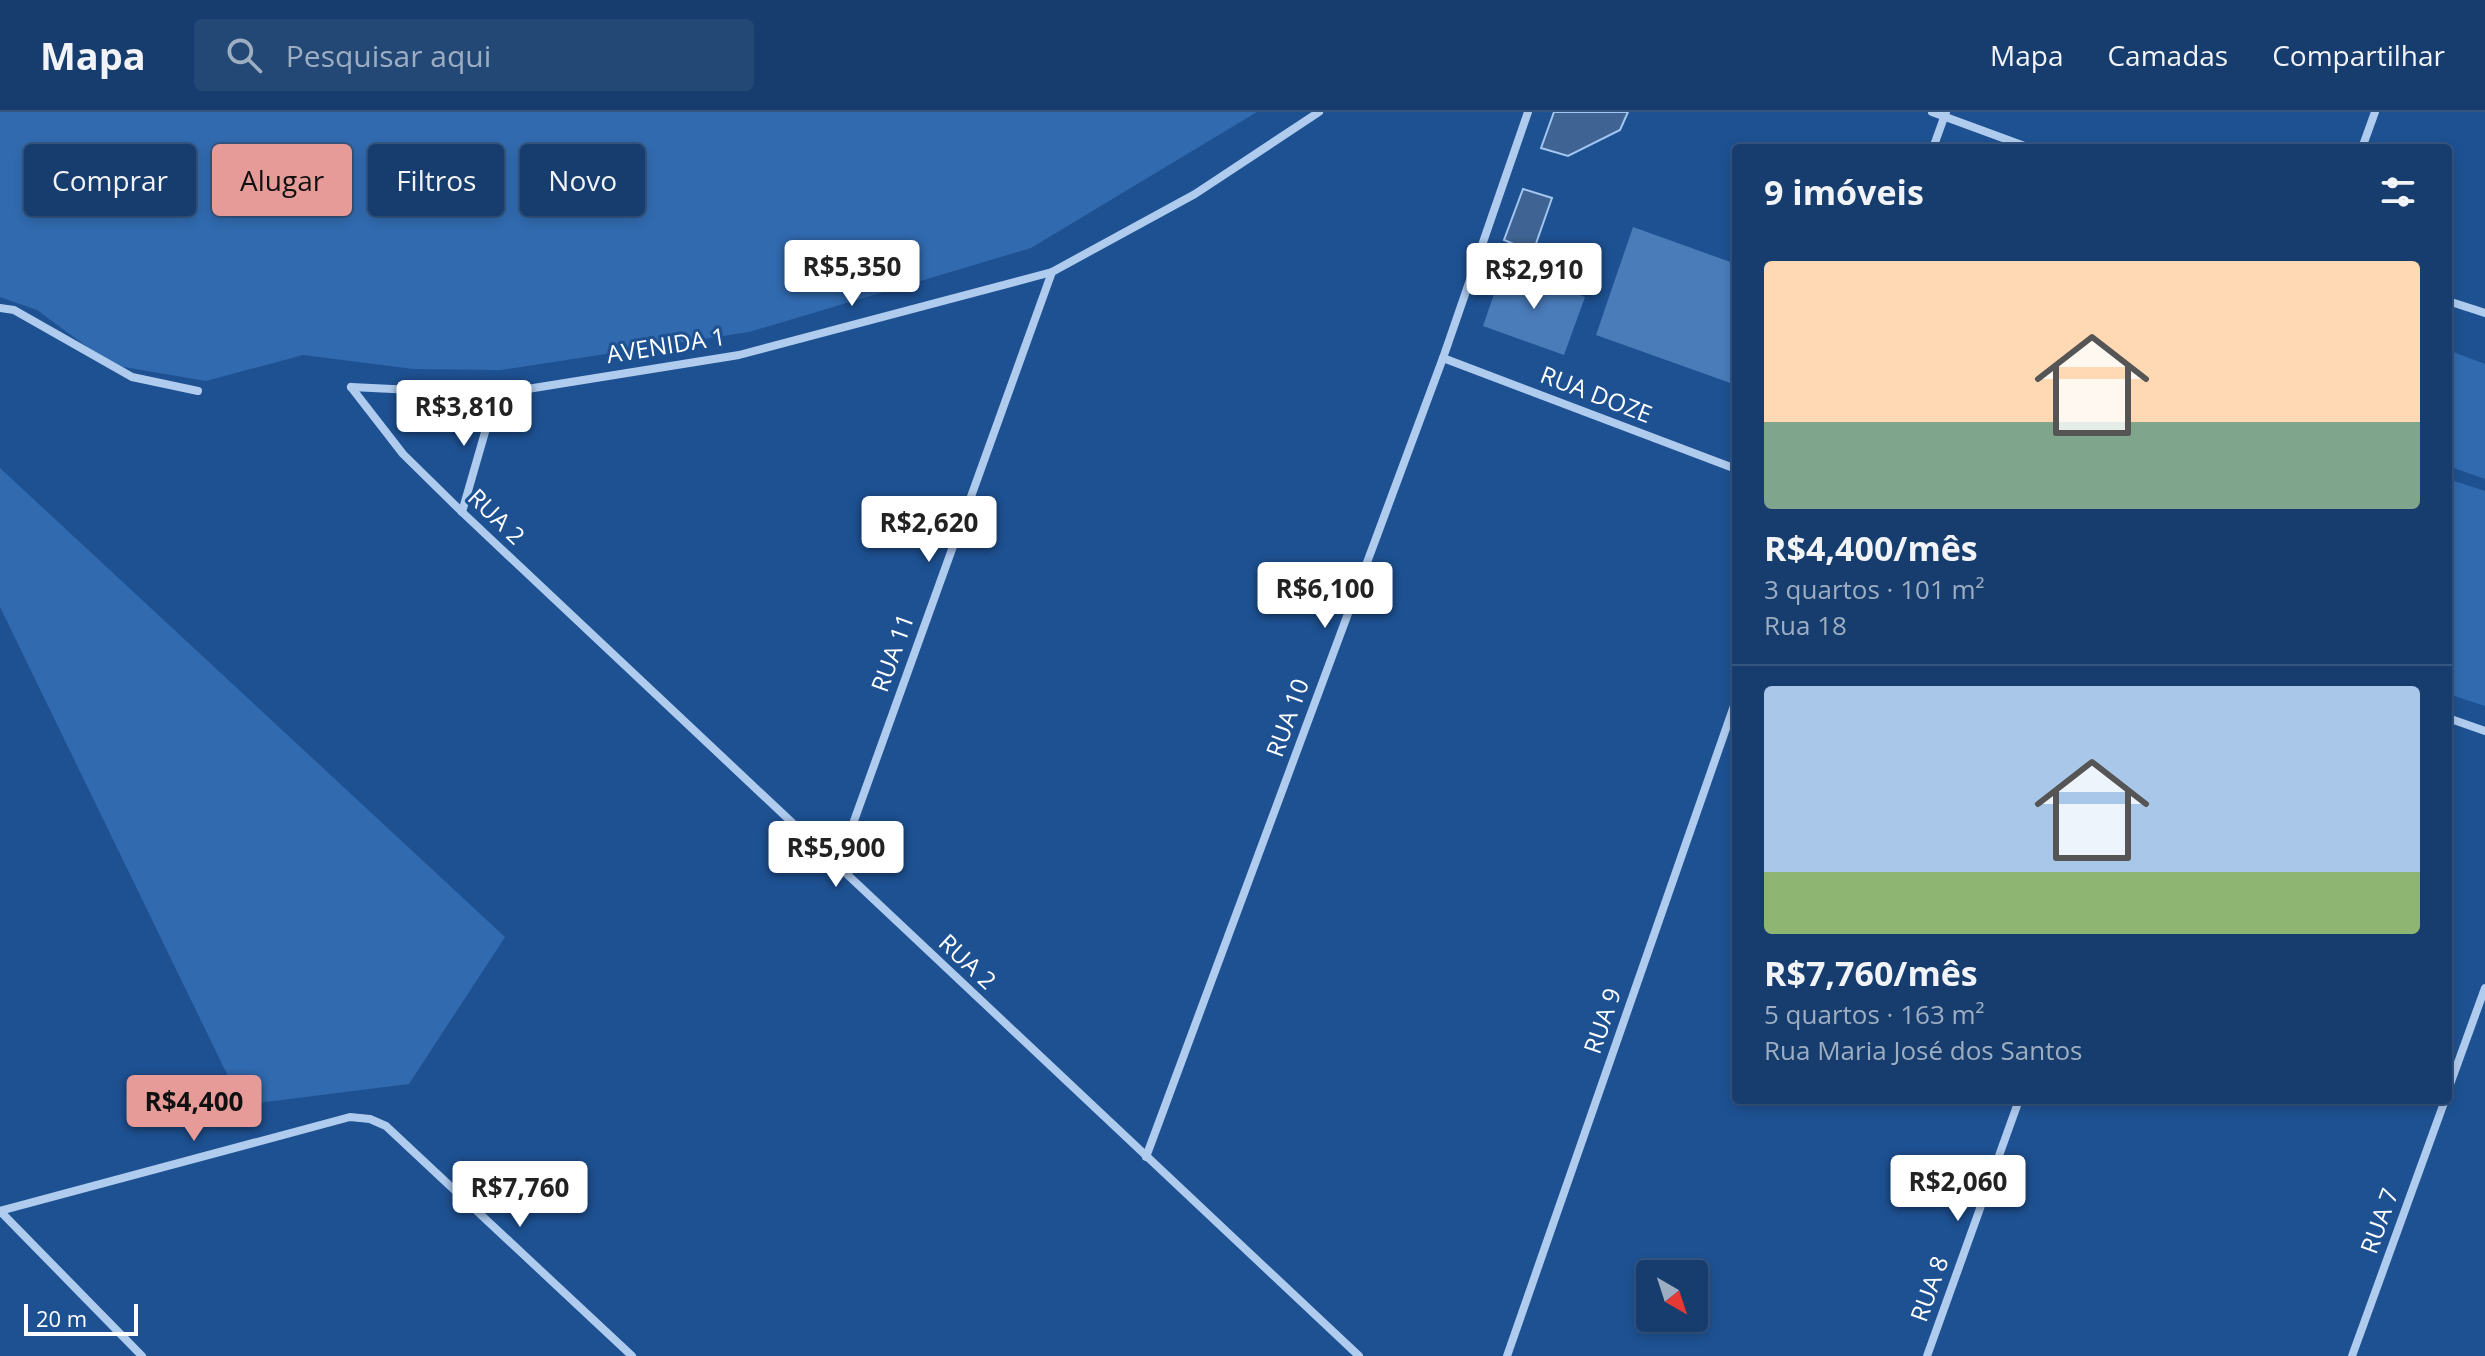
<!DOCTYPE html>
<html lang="pt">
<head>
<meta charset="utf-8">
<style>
	body { margin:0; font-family:"Open Sans",sans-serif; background:#234876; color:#f1f3f6; height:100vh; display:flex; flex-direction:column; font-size:30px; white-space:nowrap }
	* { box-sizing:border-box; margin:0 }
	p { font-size:26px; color:#9eaec2 }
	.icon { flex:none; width:44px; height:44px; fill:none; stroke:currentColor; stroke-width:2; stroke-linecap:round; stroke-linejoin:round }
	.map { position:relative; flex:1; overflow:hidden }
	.panel { position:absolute; left:1732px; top:32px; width:720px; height:960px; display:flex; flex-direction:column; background:#163d6e; border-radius:8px; box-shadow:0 4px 12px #0003,0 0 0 2px #355681 }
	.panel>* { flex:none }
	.guide { position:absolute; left:24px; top:32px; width:760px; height:72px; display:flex; gap:16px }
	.needle { width:52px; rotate:141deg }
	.buttons { position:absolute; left:1636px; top:1148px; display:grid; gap:16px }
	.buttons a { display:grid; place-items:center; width:72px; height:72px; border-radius:8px; background:#163d6e; box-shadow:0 4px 12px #0003,0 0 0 2px #355681; font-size:40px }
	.scale { position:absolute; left:24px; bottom:20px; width:114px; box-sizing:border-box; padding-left:8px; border:4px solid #fff; border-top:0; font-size:22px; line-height:28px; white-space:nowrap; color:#fff; -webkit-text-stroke:6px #1e5192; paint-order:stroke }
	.price { position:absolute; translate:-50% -68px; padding:0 18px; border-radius:8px; background:#fff; color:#222; font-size:26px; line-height:52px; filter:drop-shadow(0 2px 4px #0008) }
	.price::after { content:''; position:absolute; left:50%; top:48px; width:24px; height:18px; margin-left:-12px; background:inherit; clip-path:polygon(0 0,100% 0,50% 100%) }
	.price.on { background:#e69b98; color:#111 }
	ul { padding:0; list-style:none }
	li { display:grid; align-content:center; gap:16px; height:424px; padding:0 32px }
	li+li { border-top:2px solid #355681 }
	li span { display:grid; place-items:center; height:248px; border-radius:8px; color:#555 }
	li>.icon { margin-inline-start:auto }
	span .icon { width:144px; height:144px; fill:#fffc; stroke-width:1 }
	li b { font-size:34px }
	h2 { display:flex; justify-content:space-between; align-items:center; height:96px; padding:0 32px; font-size:34px }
	.chip { padding:0 28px; border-radius:8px; background:#163d6e; box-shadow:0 4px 12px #0003,0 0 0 2px #355681; font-size:28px; line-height:72px }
	.chip.on { background:#e69b98; color:#111 }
	header { display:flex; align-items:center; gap:48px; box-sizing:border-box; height:112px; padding:0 40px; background:#163d6e; border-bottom:2px solid #355681 }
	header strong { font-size:38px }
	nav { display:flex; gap:44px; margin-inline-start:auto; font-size:28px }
	.search { width:560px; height:72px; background:#234876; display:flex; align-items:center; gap:20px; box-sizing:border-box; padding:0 28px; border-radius:8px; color:#9eaec2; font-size:30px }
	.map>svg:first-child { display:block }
</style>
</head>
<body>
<header>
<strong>Mapa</strong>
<div class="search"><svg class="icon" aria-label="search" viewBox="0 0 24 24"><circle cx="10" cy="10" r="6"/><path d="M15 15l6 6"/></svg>Pesquisar aqui</div>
<nav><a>Mapa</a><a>Camadas</a><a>Compartilhar</a></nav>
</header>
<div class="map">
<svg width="2485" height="1244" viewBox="0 0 2485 1244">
	<rect width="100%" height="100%" fill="#1e5192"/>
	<!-- green -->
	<g fill="#316aaf">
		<path d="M0,0h1257l-226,136 -282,84 -248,38 -88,-1 -110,-14 -97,26 -94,-16 -75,-55 -37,-13z"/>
		<path d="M2448,238l37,14v115l-37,-13z"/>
		<path d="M0,356l505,469 -96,147 -167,21 -242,-498z"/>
		<path d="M2448,367l37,12v215l-37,-12z"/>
	</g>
	<!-- water -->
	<g fill="#3f6493" stroke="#a2c6ef" stroke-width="2">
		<path d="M1554,0h74l-8,18 -52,26 -27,-8z"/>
		<path d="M1523,77l29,9 -19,54 -29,-12z"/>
	</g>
	<!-- building -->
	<g fill="#4a7cba">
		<path d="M1633,115l103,37v121l-140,-50z"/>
		<path d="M1504,153l81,32 -21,58 -81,-29z"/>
	</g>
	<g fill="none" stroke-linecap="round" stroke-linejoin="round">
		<!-- minor -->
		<g stroke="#afcbee" stroke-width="8">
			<path d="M1932,0l98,36"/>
			<path d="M1933,36l13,-36"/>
			<path d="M2362,36l13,-36"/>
			<path d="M2448,189l37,12"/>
			<path d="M0,196l14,2 118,67 66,14"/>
			<path d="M1443,246l293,111"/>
			<path d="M351,275l52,67 59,58 897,844"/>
			<path d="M351,275l145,7 243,-39 313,-83 143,-78 124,-82"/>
			<path d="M462,400l34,-118"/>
			<path d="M2448,606l37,13"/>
			<path d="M837,756l215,-596"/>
			<path d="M2448,978l37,-102"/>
			<path d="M1146,1045l297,-799 85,-246"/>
			<path d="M0,1099l350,-94 20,2 16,7 246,230"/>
			<path d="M0,1099l142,145"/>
			<path d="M1507,1244l229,-656"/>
			<path d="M1927,1244l92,-256"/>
			<path d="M2352,1244l93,-256"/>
		</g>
	</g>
	<g text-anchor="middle" stroke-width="6" stroke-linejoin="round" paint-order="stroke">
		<!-- street labels -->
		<g font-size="24" fill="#fff" stroke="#1e5192">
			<text transform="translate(666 234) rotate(-9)" y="8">AVENIDA 1</text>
			<text transform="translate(1596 283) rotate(21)" y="8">RUA DOZE</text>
			<text transform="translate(496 405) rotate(44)" y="8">RUA 2</text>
			<text transform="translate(893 541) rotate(-70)" y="8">RUA 11</text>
			<text transform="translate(1288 606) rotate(-70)" y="8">RUA 10</text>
			<text transform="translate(967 850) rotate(43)" y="8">RUA 2</text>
			<text transform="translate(1603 909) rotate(-71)" y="8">RUA 9</text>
			<text transform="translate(2380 1109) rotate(-70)" y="8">RUA 7</text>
			<text transform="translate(1930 1177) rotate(-70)" y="8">RUA 8</text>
		</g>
	</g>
</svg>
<div class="buttons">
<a><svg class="needle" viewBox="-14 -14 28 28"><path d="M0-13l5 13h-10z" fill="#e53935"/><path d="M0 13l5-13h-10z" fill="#9eaec2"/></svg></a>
</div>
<div class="scale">20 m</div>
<b class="price" style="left:852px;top:196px">R$5,350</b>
<b class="price" style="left:1534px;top:199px">R$2,910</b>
<b class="price" style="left:464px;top:336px">R$3,810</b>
<b class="price" style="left:929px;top:452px">R$2,620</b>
<b class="price" style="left:1325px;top:518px">R$6,100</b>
<b class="price" style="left:836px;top:777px">R$5,900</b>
<b class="price on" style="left:194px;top:1031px">R$4,400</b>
<b class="price" style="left:1958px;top:1111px">R$2,060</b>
<b class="price" style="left:520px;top:1117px">R$7,760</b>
<div class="guide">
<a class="chip">Comprar</a>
<a class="chip on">Alugar</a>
<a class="chip">Filtros</a>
<a class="chip">Novo</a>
</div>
<section class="panel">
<h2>9 imóveis<svg class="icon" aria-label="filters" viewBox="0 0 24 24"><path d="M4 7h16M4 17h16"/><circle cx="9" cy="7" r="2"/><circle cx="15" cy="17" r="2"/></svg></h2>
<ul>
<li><span style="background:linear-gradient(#ffd9b3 65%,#7fa58c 0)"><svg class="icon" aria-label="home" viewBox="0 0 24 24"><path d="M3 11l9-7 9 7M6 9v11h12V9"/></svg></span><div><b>R$4,400/mês</b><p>3 quartos · 101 m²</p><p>Rua 18</p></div></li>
<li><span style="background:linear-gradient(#a9c7e8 75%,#8fb573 0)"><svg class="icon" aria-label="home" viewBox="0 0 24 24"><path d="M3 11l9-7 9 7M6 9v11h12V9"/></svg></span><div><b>R$7,760/mês</b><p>5 quartos · 163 m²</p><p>Rua Maria José dos Santos</p></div></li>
</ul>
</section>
</div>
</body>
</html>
